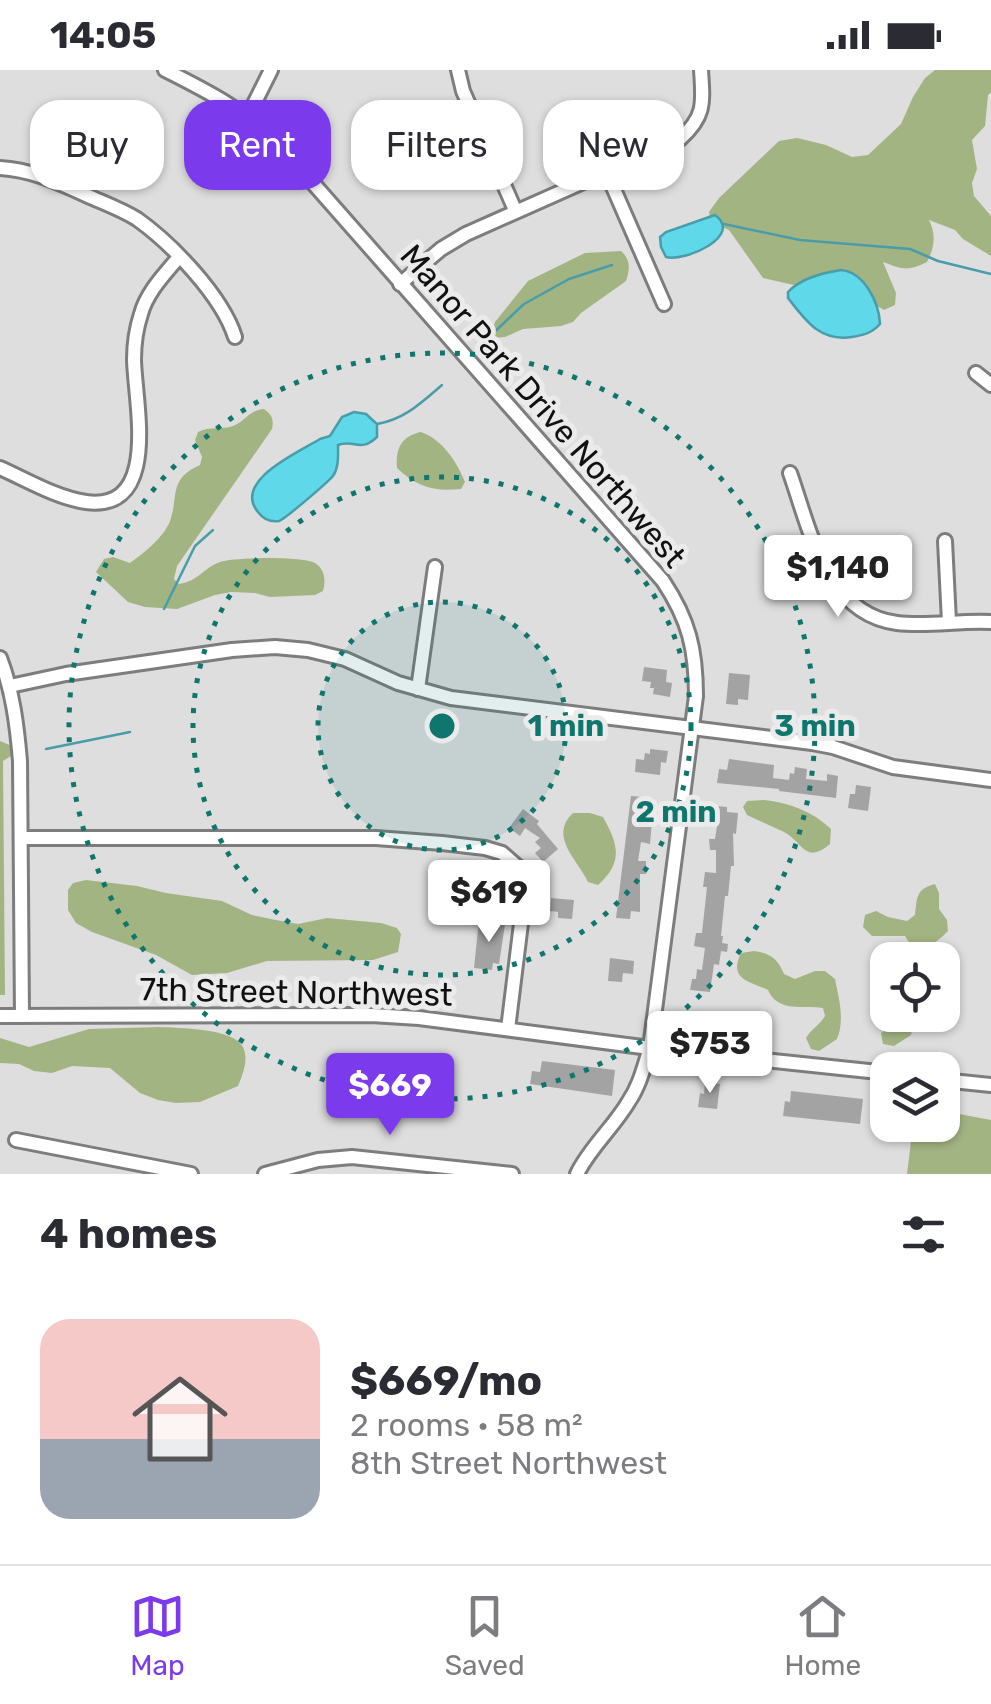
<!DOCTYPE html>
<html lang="en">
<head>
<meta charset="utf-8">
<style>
	body { margin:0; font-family:Rubik,sans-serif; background:#f2f2f3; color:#2b2b33; height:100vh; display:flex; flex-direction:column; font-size:38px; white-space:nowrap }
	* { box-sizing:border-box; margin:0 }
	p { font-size:32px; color:#7c7c81 }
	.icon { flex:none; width:55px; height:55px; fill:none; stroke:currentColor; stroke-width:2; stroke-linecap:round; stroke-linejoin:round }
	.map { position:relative; height:1104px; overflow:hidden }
	.drawer { display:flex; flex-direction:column; background:#fff; flex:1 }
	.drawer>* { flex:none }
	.hud { position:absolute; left:30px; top:30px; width:932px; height:90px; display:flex; gap:20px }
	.controls { position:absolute; left:870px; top:872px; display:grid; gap:20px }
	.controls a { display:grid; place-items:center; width:90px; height:90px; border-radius:20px; background:#fff; box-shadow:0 2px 8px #0004; font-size:50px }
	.price { position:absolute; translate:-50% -85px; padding:0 22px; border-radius:10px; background:#fff; color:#222; font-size:32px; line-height:65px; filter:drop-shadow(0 2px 5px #0008) }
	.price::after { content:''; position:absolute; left:50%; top:60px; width:30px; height:22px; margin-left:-15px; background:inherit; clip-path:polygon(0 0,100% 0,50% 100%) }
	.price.active { background:#7c3aed; color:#fff }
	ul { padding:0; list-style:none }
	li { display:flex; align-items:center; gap:30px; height:250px; padding:0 40px }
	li+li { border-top:2px solid #e1e1e2 }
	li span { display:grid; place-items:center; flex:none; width:280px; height:200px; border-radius:30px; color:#555 }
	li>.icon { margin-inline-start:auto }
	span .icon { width:120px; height:120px; fill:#fffc; stroke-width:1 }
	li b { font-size:42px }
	h2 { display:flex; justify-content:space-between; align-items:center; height:120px; padding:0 40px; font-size:42px }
	.chip { padding:0 35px; border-radius:30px; background:#fff; box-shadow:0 2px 8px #0004; font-size:35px; line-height:90px }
	.chip.active { background:#7c3aed; color:#fff }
	.status { display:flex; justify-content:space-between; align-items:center; height:70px; padding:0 50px; background:#fff; direction:ltr }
	.status svg { height:28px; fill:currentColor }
	.tab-bar { display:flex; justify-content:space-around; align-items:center; height:140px; border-top:2px solid #e1e1e2; background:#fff; font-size:28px; color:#7c7c81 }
	.tab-bar a { display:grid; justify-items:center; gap:5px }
	.tab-bar .active { color:#7c3aed }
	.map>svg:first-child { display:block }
</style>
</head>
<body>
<div class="status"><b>14:05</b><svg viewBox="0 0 49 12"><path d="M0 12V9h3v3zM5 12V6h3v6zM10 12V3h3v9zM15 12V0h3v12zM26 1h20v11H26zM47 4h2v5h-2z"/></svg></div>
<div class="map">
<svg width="991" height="1104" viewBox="0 0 991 1104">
	<rect width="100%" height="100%" fill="#dededf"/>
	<!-- green -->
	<g fill="#a3b483">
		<path d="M935,0h56v22l-3,3 -3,31 -13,14 5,29 -5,14 2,13 17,20v40l-28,-17 -8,-9 -26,-10c7,14 6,27 -2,42 -20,10 -25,7 -44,0l13,31 -1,12 -11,5 -12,-7 -109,-25 -34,-48 -18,-8 -2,-10 10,-14 60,-57 18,-3 29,7 26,12 16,-2 33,-31 12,-27 12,-19z"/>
		<path d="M621,181c10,9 9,18 5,30l-45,32 -8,9 -12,4 -38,3 -18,8 -10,1 -3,-7 3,-9 33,-41 57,-28z"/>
		<path d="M264,339c8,6 10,10 8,20l-95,137 -3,13 5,5c20,-3 24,-16 41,-22 13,-5 83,-6 95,1 10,6 11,18 8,28l-8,4 -45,2 -15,-4 -24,-1 -16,3 -38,14 -32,-2 -17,-5 -32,-30 8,-13 9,-2 17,6c14,-10 34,-26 40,-42 9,-25 -2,-42 30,-56l2,-8 -7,-17 3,-8c12,-6 23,-2 35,-6 13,-5 16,-16 31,-17z"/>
		<path d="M421,362c22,8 35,29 44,50l-4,7c-27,3 -44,-2 -64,-21 -2,-20 5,-32 24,-36z"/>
		<path d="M0,671l12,5 -1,10 -8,5 2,234h-5z"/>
		<path d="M764,730c26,3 48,11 67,29l-1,15c-25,21 -27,-2 -46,-12 -12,-6 -25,-11 -37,-17l-4,-8 4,-6z"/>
		<path d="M573,743h17l13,4c15,27 21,45 -5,68l-10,-3c-10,-22 -40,-46 -15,-69z"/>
		<path d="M86,810l51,6 29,7 56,8 30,14 24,5 22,4 29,-6 22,2 32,3 16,5 4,6 -3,18 -25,8 -106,1 -40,12 -35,2 -36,-20 -64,-23 -16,-9 -8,-13v-20l5,-7z"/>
		<path d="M935,814l4,9v16l8,11 1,11c-11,12 -19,12 -26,29h-16l4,-16 -5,-8h-33l-9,-9 2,-12 11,-4 12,6 19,4 8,-6c2,-18 1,-26 20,-31z"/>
		<path d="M754,881c16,2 24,8 30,23l11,5 20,-8h10l10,8c4,20 10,41 2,60l-18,12 -8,-2 -5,-11c6,-10 14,-13 19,-22l-2,-8c-20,-3 -45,5 -55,-18 -18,-9 -40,-10 -27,-37z"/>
		<path d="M898,945h18l-5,20 -17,11 -11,-2 -2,-11 17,-11z"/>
		<path d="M159,957c19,1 75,1 84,20 6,12 0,27 -5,39l-38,16 -24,1 -18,-3 -18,-7 -30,-25 -38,-2 -20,7 -18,-2 -15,-7 -19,-1v-25l29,9 60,-18z"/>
		<path d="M943,1041l48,9v54h-84l6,-49h29z"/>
	</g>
	<!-- water -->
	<g fill="#5fd9ea" stroke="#489da9" stroke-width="2.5">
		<path d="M715,145c29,21 -30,47 -49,42l-5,-10 -1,-10 6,-5z"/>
		<path d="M841,200c23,2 38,32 39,54 -8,9 -16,11 -28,13 -32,5 -46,-16 -64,-39v-6c13,-14 34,-19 53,-22z"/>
		<path d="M354,342l12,2 11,10v13c-17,16 -22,2 -39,8 0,11 1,22 -5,31 -6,7 -48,43 -54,45 -8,1 -16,-2 -21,-9 -26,-31 41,-60 62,-73l10,-3 12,-19z"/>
	</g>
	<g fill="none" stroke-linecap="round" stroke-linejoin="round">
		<!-- stream -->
		<g stroke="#489da9" stroke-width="2.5">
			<path d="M724,154l76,16 110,9 28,12 53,13"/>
			<path d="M489,267l35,-33 45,-25 43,-14"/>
			<path d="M377,354c28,-5 44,-21 65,-39"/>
			<path d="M164,539l31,-63 18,-16"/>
			<path d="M46,679l84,-17"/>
		</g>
	</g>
	<!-- building -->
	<g fill="#a3a3a4">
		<path d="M644,597l23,3 -1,12 6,1 -2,14 -17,-3 1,-6h-4l1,-6 -9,-1z"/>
		<path d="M729,603l21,2 -2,25 -10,-1v6l-12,-1z"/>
		<path d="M650,679l18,2 -2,12 -5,-1 -1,13 -25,-3 1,-13 8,1 1,-7 5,1z"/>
		<path d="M729,689l45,6 -1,13 16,2 1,-7 4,1 1,-7 12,2 -1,10 21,2v-7l11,2 -2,22 -57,-7v-2l-62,-6 2,-14 8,1z"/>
		<path d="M856,715l15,2 -3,24 -20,-3 2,-14h5z"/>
		<path d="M631,726l23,2 -4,46 -9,-2 -3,19h8v13h-6v38l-9,-1 -1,8 -14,-1z"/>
		<path d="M715,736l12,1v5l11,1 -2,21 -3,-1 1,33h-3l-3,30h-3l-4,40h2l-1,7 6,1 -1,8 -6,-1 -2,14 -5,-1 -4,28 -20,-2 2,-11h4l1,-10 5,1 3,-22 -11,-2 2,-13h6l5,-46h-4l2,-15 11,1v-23h-6l-1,-11h6l3,-19h-4z"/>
		<path d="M523,739l16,12 -2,3 21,25 -15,13 -8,-9 6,-5 -6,-6 5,-4 -15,-10 -5,8 -11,-8z"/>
		<path d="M551,828l23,2 -2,19 -14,-1v-6l-8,-1z"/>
		<path d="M479,850l26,4 -6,40 -6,-1 -1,7 -18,-2z"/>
		<path d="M610,888l24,3 -1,13 -10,-1 -1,9 -14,-1z"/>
		<path d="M542,991l73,9 -3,26 -82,-12 2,-13 8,1z"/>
		<path d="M705,1012l15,2 -3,25 -19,-2 2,-14 4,1z"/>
		<path d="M791,1021l72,8 -3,25 -77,-8 2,-15 5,1z"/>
	</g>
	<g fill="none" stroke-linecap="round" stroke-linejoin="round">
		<!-- minor casing -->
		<g stroke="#7d7d7e" stroke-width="18">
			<g id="minor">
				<path d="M165,0c46,23 83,42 118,79l380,432c26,39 33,69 33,115l-46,352c-6,18 -10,37 -21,53 -15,26 -39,46 -52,73"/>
				<path d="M458,0l5,21 52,119"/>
				<path d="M248,46l23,-46"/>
				<path d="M0,98c35,2 63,17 95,31 14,6 29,12 42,20 35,25 85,77 98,118"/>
				<path d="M606,101l58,133"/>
				<path d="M400,214l41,-35 25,-15 214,-95c26,-23 23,-37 21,-69"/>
				<path d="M976,303l15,12"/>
				<path d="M0,398c27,12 57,30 86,34 75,10 49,-99 48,-142 0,-15 2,-31 7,-46 6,-22 23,-39 38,-57"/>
				<path d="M790,403c20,57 36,141 107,150 31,4 63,-3 94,-1"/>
				<path d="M945,471l4,81"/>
				<path d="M0,588c13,34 17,68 20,103l2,255"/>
				<path d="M10,616l56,-12 166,-24 43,-3 33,3 37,9 53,24 53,15 361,45 21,4 60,20 98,13"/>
				<path d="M418,619l17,-122"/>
				<path d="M21,768h355l66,5 43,5 17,5 16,14 7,24 -17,138"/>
				<path d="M0,946l371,-1 48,3 231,30 238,25"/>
				<path d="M942,1010l49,5"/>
				<path d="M16,1070l175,34"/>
				<path d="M265,1104l53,-14 34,-3 160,17"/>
			</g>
		</g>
		<!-- minor -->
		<use href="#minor" stroke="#fff" stroke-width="12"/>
	</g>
	<!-- distance rings -->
	<circle cx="442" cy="656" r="124" fill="#0f766e" fill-opacity=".12"/>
	<g fill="none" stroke="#0f766e" stroke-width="5" stroke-dasharray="5 10">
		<circle cx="442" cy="656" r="124"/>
		<circle cx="442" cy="656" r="249"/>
		<circle cx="442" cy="656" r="373"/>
	</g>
	<g text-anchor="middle" stroke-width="10" stroke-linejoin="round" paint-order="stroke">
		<!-- street labels -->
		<g font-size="32" fill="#111" stroke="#ebebec">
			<text transform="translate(543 336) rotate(49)" y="11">Manor Park Drive Northwest</text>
			<text transform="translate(296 922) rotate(1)" y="11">7th Street Northwest</text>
		</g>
	</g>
	<circle cx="442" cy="656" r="15" fill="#0f766e" stroke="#ebebec" stroke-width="5"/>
	<g font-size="30" text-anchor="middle" font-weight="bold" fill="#0f766e" stroke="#ebebec" stroke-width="10" stroke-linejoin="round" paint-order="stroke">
		<text x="566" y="666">1 min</text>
		<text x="815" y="666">3 min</text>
		<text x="676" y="752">2 min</text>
	</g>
</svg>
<div class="controls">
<a><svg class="icon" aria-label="locate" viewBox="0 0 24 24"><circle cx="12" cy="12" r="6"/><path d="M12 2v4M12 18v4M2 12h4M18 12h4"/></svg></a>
<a><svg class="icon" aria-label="layers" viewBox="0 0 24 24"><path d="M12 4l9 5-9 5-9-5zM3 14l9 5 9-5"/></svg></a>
</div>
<b class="price" style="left:838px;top:550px">$1,140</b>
<b class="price" style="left:489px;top:875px">$619</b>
<b class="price" style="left:710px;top:1026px">$753</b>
<b class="price active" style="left:390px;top:1068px">$669</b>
<div class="hud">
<a class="chip">Buy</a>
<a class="chip active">Rent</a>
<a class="chip">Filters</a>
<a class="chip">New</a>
</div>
</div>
<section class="drawer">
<h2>4 homes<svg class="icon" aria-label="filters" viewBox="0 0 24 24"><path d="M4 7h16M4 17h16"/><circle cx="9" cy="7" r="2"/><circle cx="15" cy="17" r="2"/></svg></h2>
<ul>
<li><span style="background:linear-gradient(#f6c9c9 60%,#9aa5b1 0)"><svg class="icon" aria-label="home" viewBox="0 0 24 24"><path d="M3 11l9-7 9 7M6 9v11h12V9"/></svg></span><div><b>$669/mo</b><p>2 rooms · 58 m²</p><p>8th Street Northwest</p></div></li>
</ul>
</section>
<nav class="tab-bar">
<a class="active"><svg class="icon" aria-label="map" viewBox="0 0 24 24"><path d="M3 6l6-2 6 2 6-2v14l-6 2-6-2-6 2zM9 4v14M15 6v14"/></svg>Map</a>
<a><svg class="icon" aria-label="saved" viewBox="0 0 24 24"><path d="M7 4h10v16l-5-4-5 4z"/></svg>Saved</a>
<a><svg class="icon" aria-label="home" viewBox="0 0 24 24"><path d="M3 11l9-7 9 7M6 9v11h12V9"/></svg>Home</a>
</nav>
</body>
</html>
